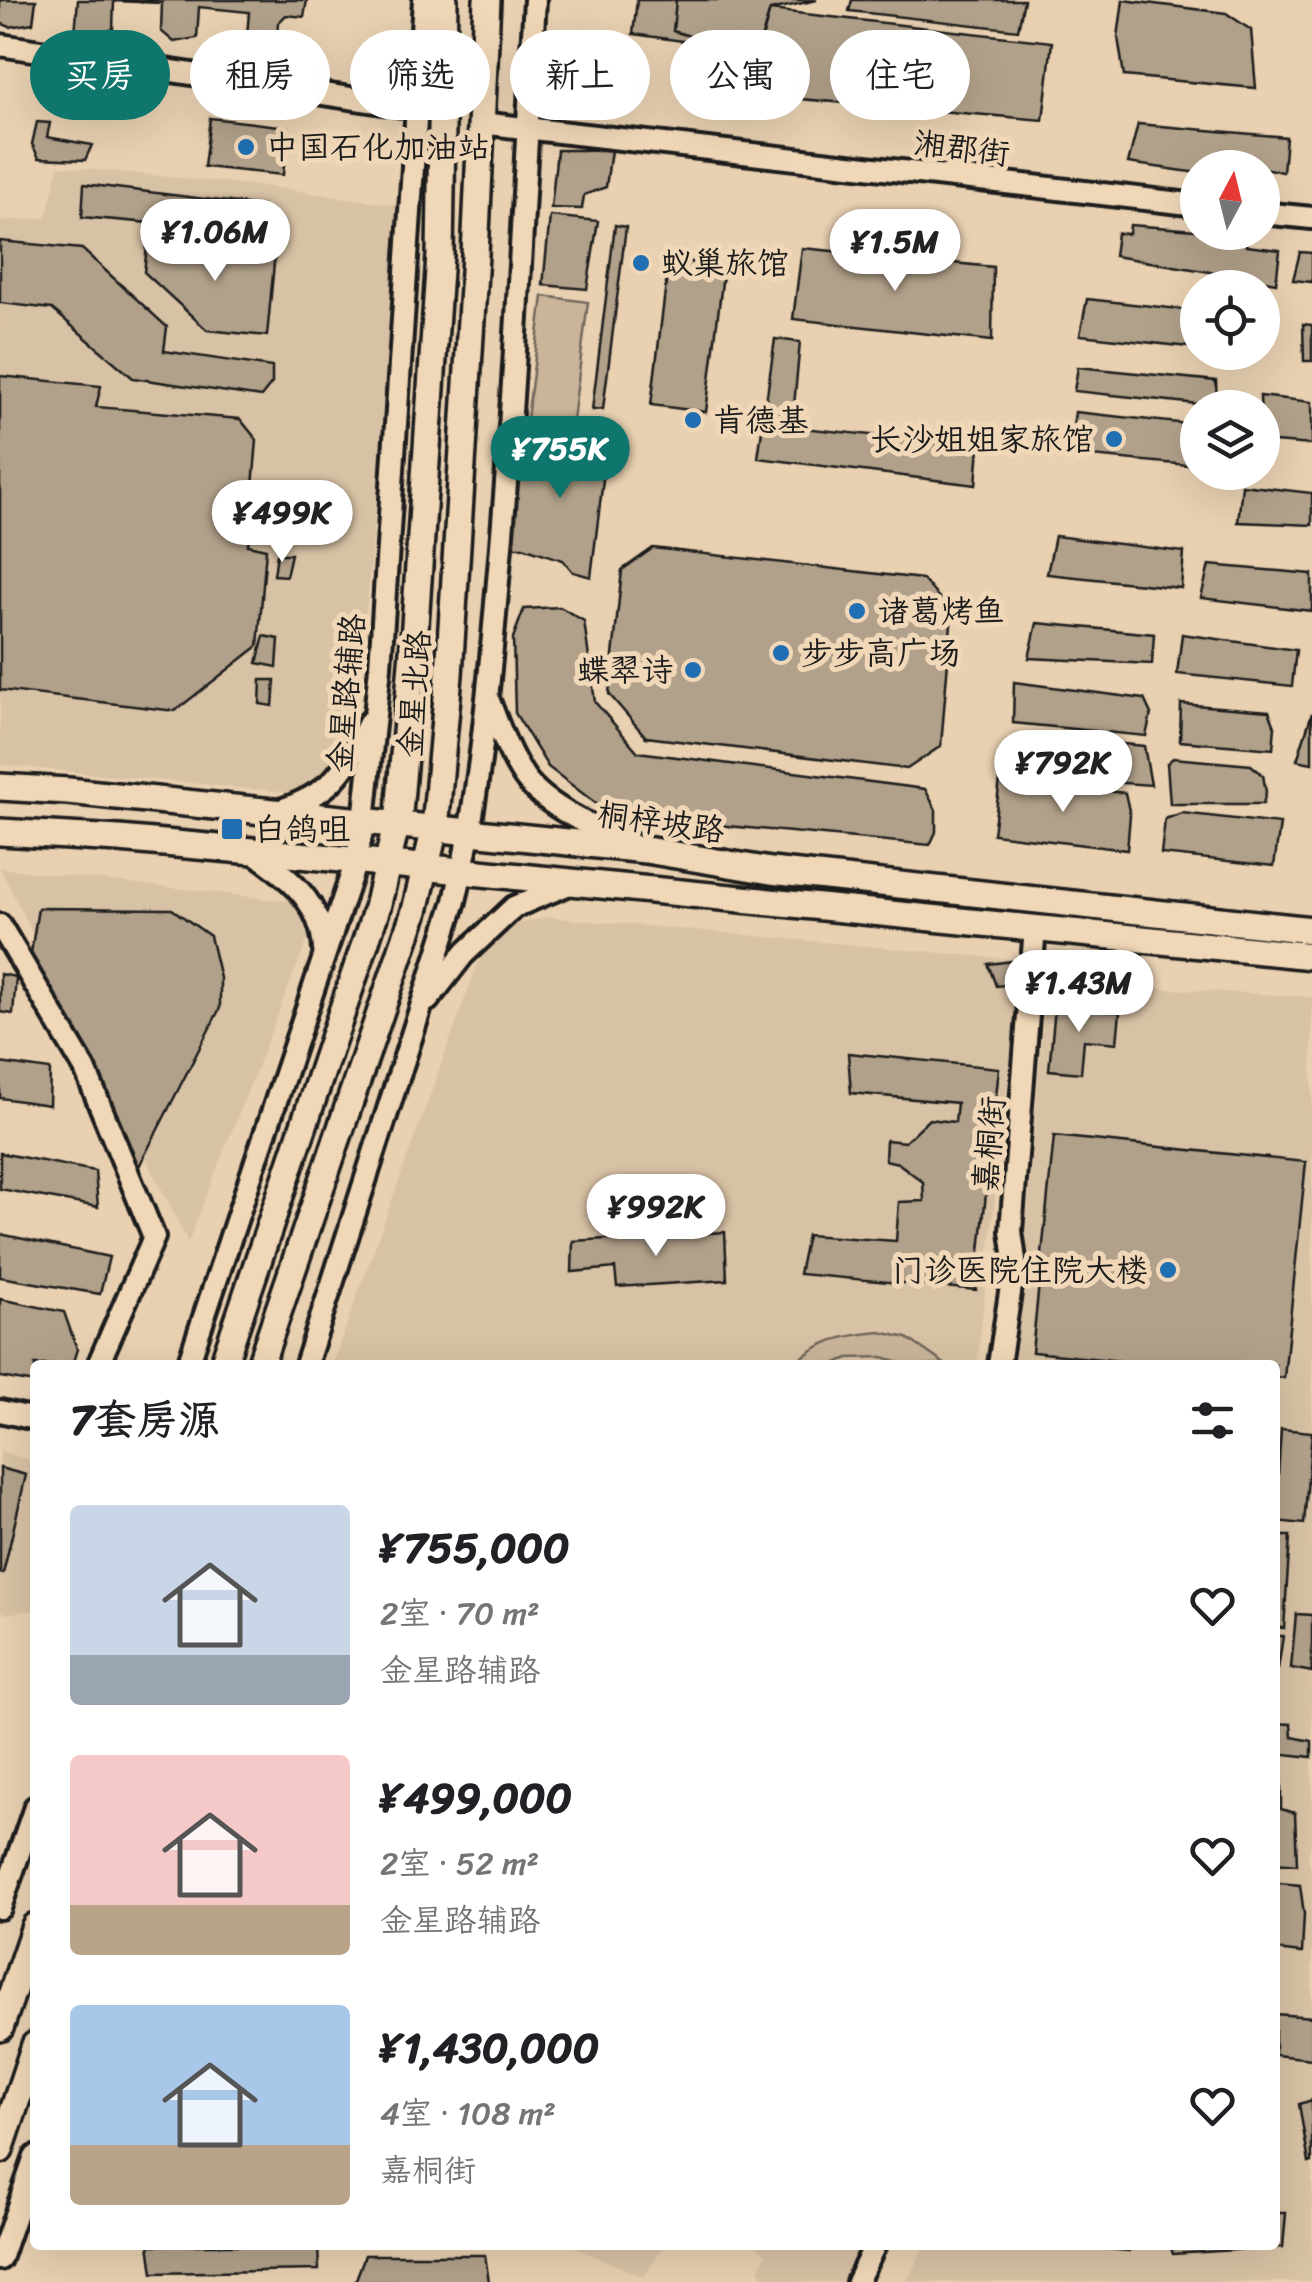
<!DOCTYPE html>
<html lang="zh">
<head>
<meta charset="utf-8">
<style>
	body { margin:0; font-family:Sriracha,"LXGW WenKai TC",sans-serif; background:#f6f6f6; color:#202124; height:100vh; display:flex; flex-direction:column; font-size:38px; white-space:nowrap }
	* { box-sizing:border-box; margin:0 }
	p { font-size:32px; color:#757577 }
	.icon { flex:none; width:55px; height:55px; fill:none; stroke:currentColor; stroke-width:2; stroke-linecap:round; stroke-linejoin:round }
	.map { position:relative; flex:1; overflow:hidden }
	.details { position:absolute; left:30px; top:1360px; width:1250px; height:890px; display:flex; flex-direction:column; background:#fff; border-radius:10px; box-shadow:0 10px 40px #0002 }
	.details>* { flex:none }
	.guide { position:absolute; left:30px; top:30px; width:1252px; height:90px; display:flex; gap:20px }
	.needle { width:65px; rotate:7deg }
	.tools { position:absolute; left:1180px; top:150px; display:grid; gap:20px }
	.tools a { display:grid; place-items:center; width:100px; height:100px; border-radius:50%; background:#fff; box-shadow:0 10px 40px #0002; font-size:50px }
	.price { position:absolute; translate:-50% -85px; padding:0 22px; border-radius:35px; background:#fff; color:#222; font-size:32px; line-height:65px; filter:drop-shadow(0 2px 5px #0008) }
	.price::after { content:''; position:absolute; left:50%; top:60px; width:30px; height:22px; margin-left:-15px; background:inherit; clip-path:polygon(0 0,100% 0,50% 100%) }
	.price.active { background:#0f766e; color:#fff }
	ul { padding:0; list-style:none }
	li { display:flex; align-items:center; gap:30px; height:250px; padding:0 40px }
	li span { display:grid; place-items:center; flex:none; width:280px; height:200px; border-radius:10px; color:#555 }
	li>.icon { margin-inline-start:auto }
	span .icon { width:120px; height:120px; fill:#fffc; stroke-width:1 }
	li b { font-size:42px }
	h2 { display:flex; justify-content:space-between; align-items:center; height:120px; padding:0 40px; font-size:42px }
	.chip { padding:0 35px; border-radius:45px; background:#fff; box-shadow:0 10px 40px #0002; font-size:35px; line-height:90px }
	.chip.active { background:#0f766e; color:#fff }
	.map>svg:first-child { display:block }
</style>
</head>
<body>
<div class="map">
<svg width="1312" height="2282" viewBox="0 0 1312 2282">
	<rect width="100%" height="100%" fill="#e8d0b1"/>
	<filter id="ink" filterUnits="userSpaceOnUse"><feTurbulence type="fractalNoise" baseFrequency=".01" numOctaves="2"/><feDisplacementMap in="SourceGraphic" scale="20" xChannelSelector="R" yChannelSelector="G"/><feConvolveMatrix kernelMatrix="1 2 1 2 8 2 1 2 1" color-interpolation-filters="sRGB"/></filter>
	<g filter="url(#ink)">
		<!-- built -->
		<g fill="#d8c2a5">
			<path d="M59,166l212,21 126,18 -7,144 -35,385 -50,60 -305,-29v-544l46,-3z"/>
			<path d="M0,868l321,37 -133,337z"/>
			<path d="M548,917l473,43 -44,405h-645l158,-435z"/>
			<path d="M1046,982l266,15v841l-4,19 4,17v408h-406l19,-37h350v-880h-260z"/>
			<path d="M0,1451l35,11v148l-28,4 -7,-3z"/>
			<path d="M569,2245h95l-20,32z"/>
			<path d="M754,2245h119l-18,37h-86l-10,-12 7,-16z"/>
		</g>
		<!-- green -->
		<g fill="#cab59b" stroke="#73685c" stroke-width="2.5">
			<path d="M543,296l45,6 -16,126 -45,-9z"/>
			<path d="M880,1332l27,6 39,27h-41l-22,-8 -35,1 -16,7h-39c26,-25 53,-30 87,-33z"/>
		</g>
		<!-- building -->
		<g fill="#b2a18a" stroke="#1c1c1c" stroke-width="2.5">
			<path d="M0,0h36l-3,23 -23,4 -10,-4z"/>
			<path d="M78,0h229l-3,17 -18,-2 -8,8 -2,27 -30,-3 3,-35 -50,-5 -2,31 -23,4 -13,-11 1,-28 -48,-2 -1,28 -17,6 -21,-2z"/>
			<path d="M637,0h100l-11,94 -50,-8 7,-45 -50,-7z"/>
			<path d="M676,0h141l-47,10 -14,46 -83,-25z"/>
			<path d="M852,0h172l-6,30 -169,-19z"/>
			<path d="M1123,0l103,13 25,17 5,58 -132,-12 -6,-39z"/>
			<path d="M770,10l282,32 -9,78 -266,-23 6,-50 -23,-1z"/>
			<path d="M210,118l78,9 -5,48 -79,-8z"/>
			<path d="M37,122l13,1 -3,14 45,8 -7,15 -46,-2 -7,-14z"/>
			<path d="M1138,124l148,13 -3,35 -35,-7 -50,3v5l-70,-10z"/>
			<path d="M557,150h54l-5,37 -22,8 -2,14 -31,-1z"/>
			<path d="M84,184l178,22 3,27 -183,-16z"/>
			<path d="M550,216l48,5 -11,68 -44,-4z"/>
			<path d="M615,225l11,2 -23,182 -11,1z"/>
			<path d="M1130,225l118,9 -2,12 34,4 -4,33 -162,-27 3,-23 12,1z"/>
			<path d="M148,238l127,15 -8,83 -60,-6 -63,-58z"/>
			<path d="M0,241l82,8 85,78 -3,24 108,16v16l-11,14 -128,-19 -81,-69 -52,-6z"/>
			<path d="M802,248l191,19 -1,74 -199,-22z"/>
			<path d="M1300,252l12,1v29l-19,-2z"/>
			<path d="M669,259l55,7 -18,146 -55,-7z"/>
			<path d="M1087,299l111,12v37l-118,-13z"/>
			<path d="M1303,324l9,1v36h-8z"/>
			<path d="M775,339l25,3 -8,85 187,19 -3,39 -218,-27z"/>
			<path d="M1078,367l138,14 1,25 -143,-15z"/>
			<path d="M0,376l101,10 -5,21 144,12 17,21 -9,105 18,4 -8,97 -83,65 -175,-21z"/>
			<path d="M1260,396l52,6v43l-50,-4z"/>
			<path d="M1075,412l123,13v41l-129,-12z"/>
			<path d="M522,437l85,10 -16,130 -18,-5 -10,-12 -40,-13h-11z"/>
			<path d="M1242,485l70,8v32l-74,-3z"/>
			<path d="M1055,536l129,16 -3,36 -134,-14z"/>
			<path d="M653,548l269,31 30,33 -11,134 -34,23 -261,-32 -37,-43 13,-124z"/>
			<path d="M277,554h14l-5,22 -12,-1z"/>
			<path d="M1209,565l103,9v37l-111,-13z"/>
			<path d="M560,607l24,14 11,81 43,50 287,37 11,21v22l-6,13 -319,-30 -63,-48 -33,-54 -2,-75 11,-29z"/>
			<path d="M1037,623l117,11 -2,30 -123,-6z"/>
			<path d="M1182,634l114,16 -4,36 -115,-12z"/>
			<path d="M264,636l15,3 -2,28 -20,-4z"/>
			<path d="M261,680h14l-2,26 -13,-2z"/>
			<path d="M1014,682l130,17 7,15 -5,22 -133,-13z"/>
			<path d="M1181,704l88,7 6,16 -2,22 -93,-8z"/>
			<path d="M1312,713v50l-15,-3z"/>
			<path d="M1021,735l123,11 7,39 -131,-9z"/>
			<path d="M1173,758l78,7 12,10 3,17 -3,12h-93l-3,-41z"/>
			<path d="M1000,780l125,13 5,22 -3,35 -134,-16z"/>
			<path d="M1182,813l98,11 -6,42 -113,-12 4,-35z"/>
			<path d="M38,908l134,1 38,27 10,42v30l-89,174 -102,-216z"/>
			<path d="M1021,960l2,23 -27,3 -8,-22z"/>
			<path d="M0,974l16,3 -3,37 -13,-2z"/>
			<path d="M1055,1007l65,5 -3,31 -33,-3 -3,33 -32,-3z"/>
			<path d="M848,1053l151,15 -23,222 -177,-16 8,-39 89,6 3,-39 25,-1 -1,-19 -25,-19 -13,-3 1,-20 19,2 24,-23 26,3 2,-19 -106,-10z"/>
			<path d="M0,1063l50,7 -1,35 -49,-7z"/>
			<path d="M1054,1136l252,26 -22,216 -9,-1v-12h-114l-129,-13z"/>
			<path d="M0,1153l95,18 3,36 -98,-18z"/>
			<path d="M725,1232l2,48 -110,7 -2,-19 -43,4 1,-31z"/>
			<path d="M0,1234l109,23 -9,37 -100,-17z"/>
			<path d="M0,1299l64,13 13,37 -5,16h-37v18l-35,-6z"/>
			<path d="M1281,1429l31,3 -8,92 -29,-3z"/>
			<path d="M0,1468l26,7 -23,99 -3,-1z"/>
			<path d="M1275,1536h15l-6,92 -9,-1z"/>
			<path d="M1296,1614l16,1v57l-21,-4z"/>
			<path d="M1275,1636h8l-5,33 -3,-1z"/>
			<path d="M1275,1723l16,1 1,13 20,4v16l-37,-4z"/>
			<path d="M1275,1780l6,1v28l14,4 2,52 -22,-2z"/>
			<path d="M1279,1883l21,2 4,29 -2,39 -27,-3v-65z"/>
			<path d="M1275,2014l37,3v42l-37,-4z"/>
			<path d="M1312,2100v62l-3,1 -10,-59z"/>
			<path d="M1275,2213h11l-3,34 -110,7 -3,-9h105z"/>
			<path d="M149,2245h169l1,25 -166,3z"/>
			<path d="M1058,2245h72l-1,6z"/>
			<path d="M365,2255h120l4,27h-134z"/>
		</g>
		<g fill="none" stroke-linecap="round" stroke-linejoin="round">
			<!-- minor casing -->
			<g stroke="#1c1c1c" stroke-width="28">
				<g id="minor">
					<path d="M0,45l429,65"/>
					<path d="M481,123l717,82"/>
					<path d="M1262,213l50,5"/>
					<path d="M489,701c10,26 20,54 36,77 22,30 72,51 105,65"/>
					<path d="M277,811c56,-17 68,-41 93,-90"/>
					<path d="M252,851c36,26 70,51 72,99"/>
					<path d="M0,925l85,144 69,168 -56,128"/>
					<path d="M428,1000l35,-45 51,-48 55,-23"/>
					<path d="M188,1365l168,-504 8,-40 16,-154 44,-667"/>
					<path d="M306,1365l149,-464c24,-101 33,-206 42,-309 18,-197 26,-395 38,-592"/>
					<path d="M999,1365l16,-105 -4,-29 24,-304"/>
					<path d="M0,1411l35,8"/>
					<path d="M0,1908l35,-101"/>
					<path d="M0,2259l35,-102"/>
					<path d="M857,2282l18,-37"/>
				</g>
			</g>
			<!-- major casing -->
			<g stroke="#1c1c1c" stroke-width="32">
				<g id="major">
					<path d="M0,787l68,4 578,59 125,21 541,59"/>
					<path d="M0,832l119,7 202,18 991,99"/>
					<path d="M223,1365l154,-457 22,-95 15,-173 26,-385 4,-255"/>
					<path d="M260,1365l155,-454 20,-83 14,-153 26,-420 12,-255"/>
					<path d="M0,2028l35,-102"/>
					<path d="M0,2150l35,-105"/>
				</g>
			</g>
			<!-- minor -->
			<use href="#minor" stroke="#f0d7b7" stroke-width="20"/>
			<!-- major -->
			<use href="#major" stroke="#f0d7b7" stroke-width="25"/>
		</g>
	</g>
	<!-- markers -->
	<g fill="#1f6fb2" stroke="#f0d7b7" stroke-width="4">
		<circle cx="246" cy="147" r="10"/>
		<circle cx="641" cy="263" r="10"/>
		<circle cx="693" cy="420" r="10"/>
		<circle cx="1114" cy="439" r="10"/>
		<circle cx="857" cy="611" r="10"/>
		<circle cx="781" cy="653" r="10"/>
		<circle cx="693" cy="670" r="10"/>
		<rect x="220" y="817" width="24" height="24" rx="5"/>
		<circle cx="1168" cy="1270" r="10"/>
	</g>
	<g text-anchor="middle" stroke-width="10" stroke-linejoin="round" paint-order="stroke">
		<!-- poi labels -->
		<g font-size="32" fill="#1c1c1c" stroke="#f0d7b7" text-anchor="start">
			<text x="266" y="158">中国石化加油站</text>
			<text x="661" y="274">蚁巢旅馆</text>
			<text x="713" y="431">肯德基</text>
			<text x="1094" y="450" text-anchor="end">长沙姐姐家旅馆</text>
			<text x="877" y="622">诸葛烤鱼</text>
			<text x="801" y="664">步步高广场</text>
			<text x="673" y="681" text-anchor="end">蝶翠诗</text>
			<text x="254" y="840">白鸽咀</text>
			<text x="1148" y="1281" text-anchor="end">门诊医院住院大楼</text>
		</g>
		<!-- street labels -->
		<g font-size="32" fill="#1c1c1c" stroke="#f0d7b7">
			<text transform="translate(962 148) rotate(7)" y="11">湘郡街</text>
			<text transform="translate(346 693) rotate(-85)" y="11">金星路辅路</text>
			<text transform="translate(414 694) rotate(-86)" y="11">金星北路</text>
			<text transform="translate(661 822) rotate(8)" y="11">桐梓坡路</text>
			<text transform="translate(989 1144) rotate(-85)" y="11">嘉桐街</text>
		</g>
	</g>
</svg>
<div class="tools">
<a><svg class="needle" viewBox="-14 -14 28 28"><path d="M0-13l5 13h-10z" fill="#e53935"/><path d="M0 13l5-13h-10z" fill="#757577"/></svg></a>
<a><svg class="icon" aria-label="locate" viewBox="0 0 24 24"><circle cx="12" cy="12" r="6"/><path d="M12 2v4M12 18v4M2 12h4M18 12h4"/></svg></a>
<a><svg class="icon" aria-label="layers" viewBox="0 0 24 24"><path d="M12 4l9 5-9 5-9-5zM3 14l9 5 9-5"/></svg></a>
</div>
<b class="price" style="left:215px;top:284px">¥1.06M</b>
<b class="price" style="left:895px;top:294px">¥1.5M</b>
<b class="price active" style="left:560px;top:501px">¥755K</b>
<b class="price" style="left:282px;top:565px">¥499K</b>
<b class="price" style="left:1063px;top:815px">¥792K</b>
<b class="price" style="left:1079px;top:1035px">¥1.43M</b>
<b class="price" style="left:656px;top:1259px">¥992K</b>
<div class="guide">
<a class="chip active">买房</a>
<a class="chip">租房</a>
<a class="chip">筛选</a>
<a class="chip">新上</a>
<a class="chip">公寓</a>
<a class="chip">住宅</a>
</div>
<section class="details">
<h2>7套房源<svg class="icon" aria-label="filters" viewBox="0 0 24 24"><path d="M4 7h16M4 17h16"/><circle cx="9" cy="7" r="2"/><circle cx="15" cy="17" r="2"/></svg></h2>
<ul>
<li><span style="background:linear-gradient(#c9d6e8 75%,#9aa5b1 0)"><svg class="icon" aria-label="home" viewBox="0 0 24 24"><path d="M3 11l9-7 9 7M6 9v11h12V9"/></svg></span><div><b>¥755,000</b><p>2室 · 70 m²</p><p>金星路辅路</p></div><svg class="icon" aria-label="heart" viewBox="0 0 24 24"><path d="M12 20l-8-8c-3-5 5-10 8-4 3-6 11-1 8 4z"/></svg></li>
<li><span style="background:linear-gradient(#f6c9c9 75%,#b9a48a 0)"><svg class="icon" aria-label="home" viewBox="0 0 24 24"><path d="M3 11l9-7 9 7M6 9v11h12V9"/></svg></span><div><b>¥499,000</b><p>2室 · 52 m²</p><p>金星路辅路</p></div><svg class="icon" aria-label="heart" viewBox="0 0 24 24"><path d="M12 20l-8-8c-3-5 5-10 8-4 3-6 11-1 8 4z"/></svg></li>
<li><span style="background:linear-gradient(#a9c7e8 70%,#b9a48a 0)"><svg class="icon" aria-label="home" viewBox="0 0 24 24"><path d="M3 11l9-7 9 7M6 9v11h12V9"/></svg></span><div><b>¥1,430,000</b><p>4室 · 108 m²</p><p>嘉桐街</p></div><svg class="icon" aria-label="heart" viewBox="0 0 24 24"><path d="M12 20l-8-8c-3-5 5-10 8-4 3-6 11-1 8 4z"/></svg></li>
</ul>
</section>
</div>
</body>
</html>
